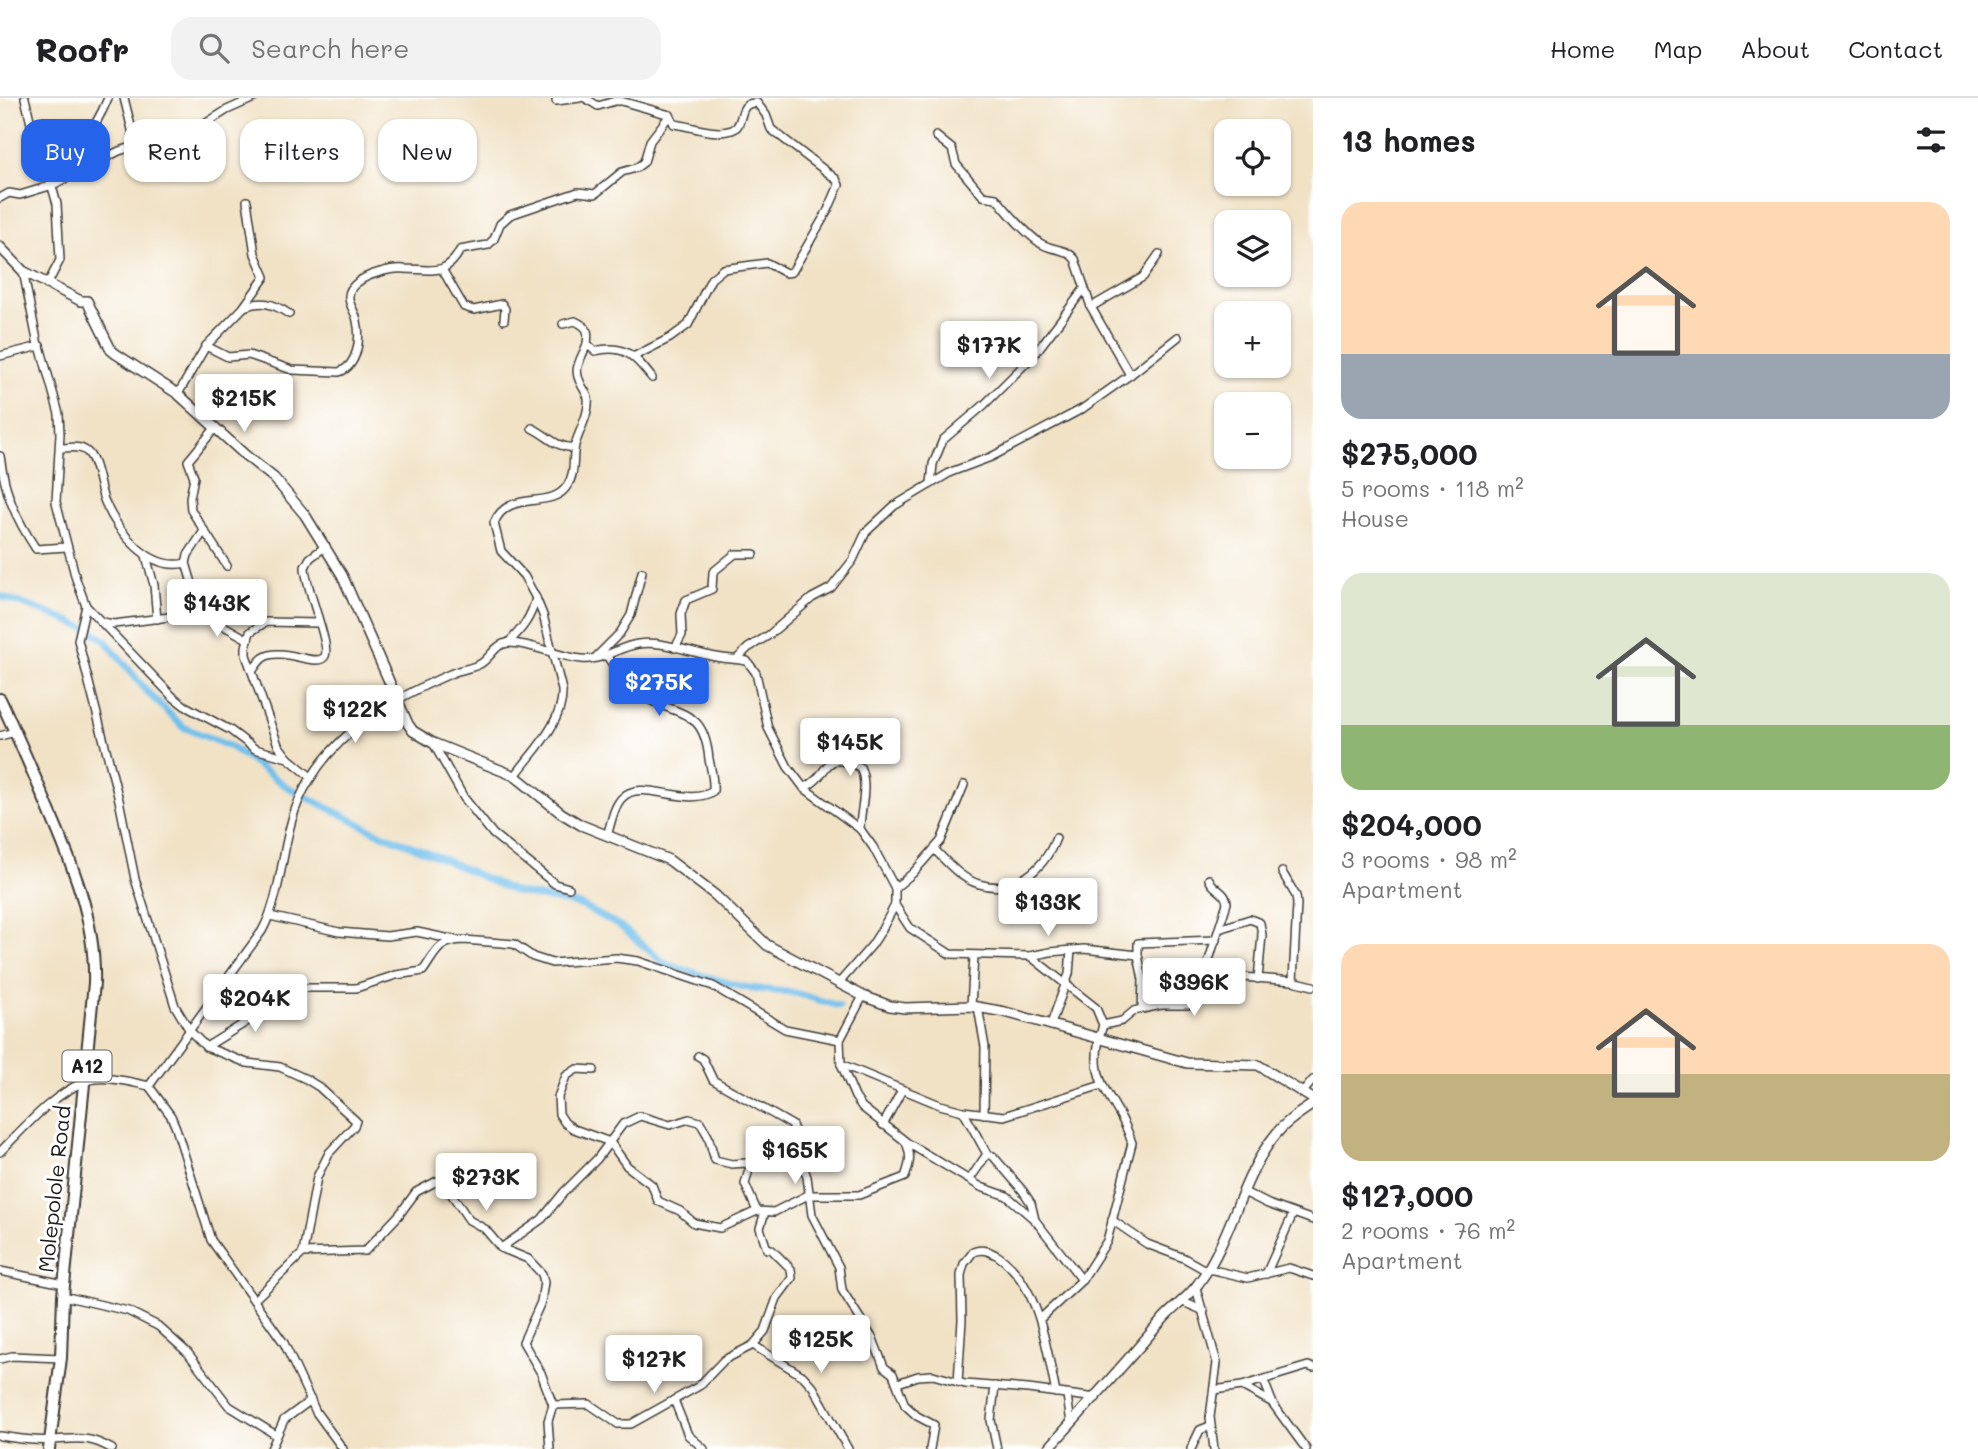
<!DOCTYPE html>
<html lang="en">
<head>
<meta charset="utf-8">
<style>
	body { margin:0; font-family:Mali,sans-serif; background:#f2f2f2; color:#202124; height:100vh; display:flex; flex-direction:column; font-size:26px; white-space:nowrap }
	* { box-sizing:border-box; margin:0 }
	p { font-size:23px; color:#757577 }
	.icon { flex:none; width:38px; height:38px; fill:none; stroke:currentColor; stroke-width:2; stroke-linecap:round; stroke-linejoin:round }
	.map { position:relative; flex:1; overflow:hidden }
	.drawer { display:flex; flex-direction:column; background:#fff; width:665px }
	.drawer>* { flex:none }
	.hud { position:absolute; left:21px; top:21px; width:665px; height:63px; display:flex; gap:14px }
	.controls { position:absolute; left:1214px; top:21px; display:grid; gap:14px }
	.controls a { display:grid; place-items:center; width:77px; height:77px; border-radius:14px; background:#fff; box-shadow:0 2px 5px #0004; font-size:35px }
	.price { position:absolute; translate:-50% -60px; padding:0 16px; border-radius:7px; background:#fff; color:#222; font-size:23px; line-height:46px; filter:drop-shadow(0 2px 4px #0008) }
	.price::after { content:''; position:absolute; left:50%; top:42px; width:21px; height:16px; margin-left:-10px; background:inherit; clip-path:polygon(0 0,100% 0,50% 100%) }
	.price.selected { background:#2563eb; color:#fff }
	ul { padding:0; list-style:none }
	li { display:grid; align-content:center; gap:14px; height:371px; padding:0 28px }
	li span { display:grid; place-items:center; height:217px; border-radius:21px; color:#555 }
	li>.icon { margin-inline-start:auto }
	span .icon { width:126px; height:126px; fill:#fffc; stroke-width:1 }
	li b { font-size:30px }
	h2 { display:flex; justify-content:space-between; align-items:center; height:84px; padding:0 28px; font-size:30px }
	.chip { padding:0 24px; border-radius:21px; background:#fff; box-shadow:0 2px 5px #0004; font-size:24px; line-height:63px }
	.chip.selected { background:#2563eb; color:#fff }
	header { display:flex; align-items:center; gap:42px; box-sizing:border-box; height:98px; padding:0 35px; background:#fff; border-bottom:2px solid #e0e0e0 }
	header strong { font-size:33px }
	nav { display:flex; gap:38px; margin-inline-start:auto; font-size:24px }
	.search { width:490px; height:63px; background:#f2f2f2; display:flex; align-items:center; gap:18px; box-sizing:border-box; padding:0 24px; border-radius:21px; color:#757577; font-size:26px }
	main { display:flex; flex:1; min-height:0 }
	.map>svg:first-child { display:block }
</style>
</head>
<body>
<header>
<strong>Roofr</strong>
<div class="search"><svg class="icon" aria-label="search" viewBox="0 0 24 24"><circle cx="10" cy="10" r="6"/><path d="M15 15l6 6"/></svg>Search here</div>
<nav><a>Home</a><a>Map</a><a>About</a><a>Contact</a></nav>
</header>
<main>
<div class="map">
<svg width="1313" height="1351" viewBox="0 0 1313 1351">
	<rect width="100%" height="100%" fill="#fff"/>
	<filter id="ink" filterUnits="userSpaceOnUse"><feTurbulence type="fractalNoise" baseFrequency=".0143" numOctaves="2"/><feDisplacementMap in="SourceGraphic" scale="14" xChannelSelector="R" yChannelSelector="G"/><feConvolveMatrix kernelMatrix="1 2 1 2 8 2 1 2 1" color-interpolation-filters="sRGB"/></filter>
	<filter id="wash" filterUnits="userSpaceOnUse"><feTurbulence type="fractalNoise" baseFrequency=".00686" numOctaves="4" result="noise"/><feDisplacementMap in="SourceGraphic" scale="28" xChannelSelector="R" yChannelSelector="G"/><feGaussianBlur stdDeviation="1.57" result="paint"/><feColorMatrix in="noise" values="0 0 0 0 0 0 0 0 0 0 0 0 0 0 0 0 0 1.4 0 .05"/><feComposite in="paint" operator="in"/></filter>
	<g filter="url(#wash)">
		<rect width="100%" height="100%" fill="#f1e2c6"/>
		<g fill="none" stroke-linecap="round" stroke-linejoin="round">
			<!-- canal -->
			<path stroke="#71c0ec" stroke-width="7" d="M0,498l59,21 33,14 13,9 43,53 35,34 48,20 56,40 85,43 62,25 81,37 65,13 40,21 45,38 77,23 53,6 44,13"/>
		</g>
	</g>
	<g filter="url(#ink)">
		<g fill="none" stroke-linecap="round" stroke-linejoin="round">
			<!-- minor casing -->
			<g stroke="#3c3a36" stroke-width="10">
				<g id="minor">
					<path d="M25,0l6,26 14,39 12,41 3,56 -13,25"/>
					<path d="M124,0l12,48"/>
					<path d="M585,0l13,8 17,-5h6l49,14 4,9c18,2 40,12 58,6 14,-5 4,-29 25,-27l9,12 5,14 65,50 3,6 -11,25 -36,62 -6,1 -19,-10 -44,6 -12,10 -23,46 -18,13 -35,18"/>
					<path d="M556,3l24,-3"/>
					<path d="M936,38l16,13 4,15 27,32 13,2c13,15 27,33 44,45 12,8 25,4 35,16l16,48 39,68"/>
					<path d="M45,65c36,-18 48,-28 63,-65"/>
					<path d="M0,100l9,-5 11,2 33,-10 66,-34 81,-24 27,-17 27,-12"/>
					<path d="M442,171l22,38 10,3 28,-6 3,5 -1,11"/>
					<path d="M23,173l15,74 2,1 19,68 1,20 -4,68 20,77 10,27 86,90 13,10 45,24 25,19 33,9"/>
					<path d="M244,209c18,-7 29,-4 45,7"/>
					<path d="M1091,209l52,-30 16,-23"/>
					<path d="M563,226l12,-3c13,6 14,10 12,23"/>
					<path d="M206,248l22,11 21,-2 43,15 47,2c19,-6 22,-34 18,-51 -1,-9 -9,-16 -8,-25 0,-6 5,-11 9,-14 10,-8 33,-14 46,-13 25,0 43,8 56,-19l28,-5 6,-6 6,-15 10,-9 68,-23 17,2 27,-22 14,-4 8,-6 6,-21 20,-26"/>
					<path d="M0,258l40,-10"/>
					<path d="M178,296l28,-48 37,-38 22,-31 -10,-23 -8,-53"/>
					<path d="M216,329l-28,34 6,16 -4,21 1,12 36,56"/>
					<path d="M532,330c18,9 21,18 42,20"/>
					<path d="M60,350c8,0 19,-3 26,3 11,7 13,38 19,51 13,30 44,70 81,61"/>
					<path d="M0,358c5,38 15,61 36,93l31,-2"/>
					<path d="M931,386l2,-20 10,-24 41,-35 50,-50 50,-66"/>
					<path d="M146,458l8,29 3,34"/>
					<path d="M86,508l-8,34 41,160 16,79 40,127 15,25 16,16 41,16 33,4 26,12 13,8 37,34 -2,5 -25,27 -12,24 -14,76 -49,47"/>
					<path d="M201,515l-15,-50 2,-8 16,-24"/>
					<path d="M102,524l12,2 87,-11 46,26"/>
					<path d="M508,545c14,-14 23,-25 28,-45"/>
					<path d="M675,550l7,-13 -1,-21 5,-14 26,-11 1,-17 22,-18h19"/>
					<path d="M595,560l25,-25 11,-18 11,-43"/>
					<path d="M737,561l11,-11 21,-13 43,-37 19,-10 22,-28 13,-28 28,-26 57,-34 40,-15 91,-48 48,-34 48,-38"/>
					<path d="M253,572c3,-4 6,-9 10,-12 18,-13 55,11 62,-2 6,-10 -20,-70 -20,-89l5,-9 16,-12"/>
					<path d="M0,638l15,-4"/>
					<path d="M433,645l31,55 29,36 62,50 14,4"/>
					<path d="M515,678c18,-25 49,-54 47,-86l-19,-75 -7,-17 -12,-22 -23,-25 -7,-28c15,-35 57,-12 73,-37 9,-13 5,-27 8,-41 4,-14 15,-32 13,-47 -1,-5 -5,-9 -7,-14 -9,-16 0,-24 6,-40l8,7c30,-7 40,5 57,27"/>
					<path d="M311,679l-23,-19 -10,-13 -32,-90v-8l4,-15 16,-10 52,1"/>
					<path d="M804,690c29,-14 15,-39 56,-21 9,18 0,43 0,62"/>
					<path d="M607,738c4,-12 6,-28 14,-37 19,-23 66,10 92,-8 1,-11 -2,-21 -4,-32 -5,-49 -26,-42 -61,-60 -18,-10 -30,-26 -41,-43"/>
					<path d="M935,752c13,13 26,29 44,34 36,11 65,-15 77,-46"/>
					<path d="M1282,774l14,24 1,8 -4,77"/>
					<path d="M895,790l18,-15 28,-32 23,-56"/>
					<path d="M895,807l15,23 40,26 80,2 20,-4 34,-3 54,6"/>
					<path d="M270,818l69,16 48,4 30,-4 38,8"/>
					<path d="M1219,831l31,-10 10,4 2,12 -4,44"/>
					<path d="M1030,858l66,52 7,17c-20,61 14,68 29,118l-25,98 -25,39 -42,39"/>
					<path d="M1204,876l89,7 20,5"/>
					<path d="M971,908l3,-50"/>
					<path d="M978,909l7,40 -1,67"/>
					<path d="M1142,911l1,-29 -5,-25v-12l78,-3"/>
					<path d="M1051,926l18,-50 2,-24"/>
					<path d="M1103,927l19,-4 12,-10 8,-2 19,-4h27l8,-4 31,-98c-1,-12 -14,-13 -18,-24"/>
					<path d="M206,949l42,-26 21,-20 17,-10 12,-3h58l40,-13 27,-4c13,-18 14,-30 41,-31l50,4 19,13 19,6 64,-5 22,3 75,25 72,43 55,11"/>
					<path d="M698,958l5,3 10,21 79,45 10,25v13l5,14 5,38 27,52 3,23 31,49 11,28 9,7 12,31 12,11 17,9 -4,24"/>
					<path d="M841,966l99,41 23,6 41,5 98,-31"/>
					<path d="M594,972l-17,-1 -11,7 -8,21 1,17 6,9 9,6 36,13 17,24 25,19 6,16 22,10 14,12 26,5 37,-17 17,1 34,-17h51l46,-18c5,-13 7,-23 0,-36l-43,-34 -7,-10 -14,-33 -1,-24 23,-44"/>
					<path d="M1303,994l10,-12"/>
					<path d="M963,1013l24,43 6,2 30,35 8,12 4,17 47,60"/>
					<path d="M883,1027l19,-35"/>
					<path d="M906,1044l75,45 26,9 28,24"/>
					<path d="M0,1054c24,-24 52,-57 84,-70 19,-8 46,0 65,4"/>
					<path d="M970,1081l17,-25"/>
					<path d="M1244,1094l24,12 45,16"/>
					<path d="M1112,1122l35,24 37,14 23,13 2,-2 39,9 41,-10 24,8"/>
					<path d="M501,1150l41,-29 22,-27 33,-33 26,-35 17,-8 30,9 19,-6 11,3 8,14 7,24 17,4 14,-1 4,3 -5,18 12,27"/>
					<path d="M303,1155l62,-2 34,-36 17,-23 21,-11 9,5 23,34 16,9 16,19 27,11 14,15 2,8 -3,20 -18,40 18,31 12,32 -5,16 2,28"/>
					<path d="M0,1173l64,13"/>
					<path d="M1266,1176l27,-60"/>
					<path d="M1196,1190l21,75 -7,54 4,32"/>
					<path d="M63,1198l65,15 30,15 30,27 41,53 47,29"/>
					<path d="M1181,1203l23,10"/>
					<path d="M753,1247l50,31 10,11 35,62"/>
					<path d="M0,1261l12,-3 49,2"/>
					<path d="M1264,1283l9,23 33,45"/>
					<path d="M958,1284l4,-62 -1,-45 3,-11 9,-12c9,-4 16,-1 25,4 42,29 48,91 58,137"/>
					<path d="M898,1285l20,-7 15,-1 32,9 63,5 68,9"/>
					<path d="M995,1288l-4,34 6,29"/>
					<path d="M1244,1289l29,16"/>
					<path d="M1214,1292l28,-4 66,-20 5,2"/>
					<path d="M1067,1297l4,29"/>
					<path d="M674,1302l14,35 16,14"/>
					<path d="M553,1307l36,-1 29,20h13l68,-38 25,-26 29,-15 12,-14 12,-33 15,-20 -1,-9 -20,-20h-4l-7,-21 5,-16"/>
					<path d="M0,1338c17,2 35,6 51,4 27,-1 36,-5 61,9"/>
					<path d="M271,1351l13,-29 27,-20"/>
					<path d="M343,1351l-27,-37 -32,-69 -73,-103 -35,-112 -5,-12 -22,-30 113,-155c25,-46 17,-103 47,-150 33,-54 84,-82 141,-107 10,-5 21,-5 30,-10 11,-6 15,-21 29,-21 23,0 49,14 73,16 21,2 36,-12 56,-15 26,-4 52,9 78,13 10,2 21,2 31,4l9,12 12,55 20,39 16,21 56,41 13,18 22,41v17l-14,26 -9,14 -33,38"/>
					<path d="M1191,1351l9,-19 10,-4"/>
				</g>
			</g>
			<!-- tertiary casing -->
			<g stroke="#3c3a36" stroke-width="12">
				<g id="tertiary">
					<path d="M0,149l23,24 58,30h6l24,49 5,4 62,40 67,61 29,23 31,37 37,60 66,149 5,7 20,12 82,33 46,37 20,12 88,35 46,35 52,50 96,51 27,10 15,2 66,-2 34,6 182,51 71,2 55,34"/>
					<path d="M1048,1351c39,-43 78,-87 116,-131 11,-12 25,-21 34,-34 34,-45 42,-106 78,-150 10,-13 24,-21 37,-30"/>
				</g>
			</g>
			<!-- primary casing -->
			<g stroke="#3c3a36" stroke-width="14">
				<path id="primary" d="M0,601c16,34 31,69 46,104 25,58 50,115 48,180l-31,313 -2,62 -12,91"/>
			</g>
			<!-- minor -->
			<use href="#minor" stroke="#fff" stroke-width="7"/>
			<!-- tertiary -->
			<use href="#tertiary" stroke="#fff" stroke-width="9"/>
			<!-- primary -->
			<use href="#primary" stroke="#fff" stroke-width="10"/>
		</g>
	</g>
	<g text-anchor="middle" stroke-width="6" stroke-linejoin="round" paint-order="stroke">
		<!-- shield labels -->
		<rect fill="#fff" stroke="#606060" stroke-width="2" x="62.5" y="952.5" width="49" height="31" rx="5"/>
		<g font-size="19" font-weight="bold" fill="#1c1c1c">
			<text x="87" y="975">A12</text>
		</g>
		<!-- street labels -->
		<g font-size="21" fill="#1c1c1c" stroke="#fff">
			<text transform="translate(55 1091) rotate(-84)" y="7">Molepolole Road</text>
		</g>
	</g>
</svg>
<div class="controls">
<a><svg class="icon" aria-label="locate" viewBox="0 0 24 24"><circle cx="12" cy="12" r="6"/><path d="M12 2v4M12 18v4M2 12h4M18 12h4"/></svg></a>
<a><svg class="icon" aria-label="layers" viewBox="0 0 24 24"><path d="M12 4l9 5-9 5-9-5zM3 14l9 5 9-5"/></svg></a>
<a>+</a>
<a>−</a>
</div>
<b class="price" style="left:989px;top:283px">$177K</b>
<b class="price" style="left:244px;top:336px">$215K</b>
<b class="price" style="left:217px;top:541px">$143K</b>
<b class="price selected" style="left:659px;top:620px">$275K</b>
<b class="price" style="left:355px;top:647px">$122K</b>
<b class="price" style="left:850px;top:680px">$145K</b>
<b class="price" style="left:1048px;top:840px">$133K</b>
<b class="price" style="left:1194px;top:920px">$396K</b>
<b class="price" style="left:255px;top:936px">$204K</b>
<b class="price" style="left:795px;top:1088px">$165K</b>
<b class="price" style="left:486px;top:1115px">$273K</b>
<b class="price" style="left:821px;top:1277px">$125K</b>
<b class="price" style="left:654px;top:1297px">$127K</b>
<div class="hud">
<a class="chip selected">Buy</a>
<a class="chip">Rent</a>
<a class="chip">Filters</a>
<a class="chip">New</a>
</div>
</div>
<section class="drawer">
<h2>13 homes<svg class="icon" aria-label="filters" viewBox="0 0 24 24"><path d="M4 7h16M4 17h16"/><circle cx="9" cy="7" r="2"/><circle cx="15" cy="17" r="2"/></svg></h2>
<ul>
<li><span style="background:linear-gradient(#ffd9b3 70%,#9aa5b1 0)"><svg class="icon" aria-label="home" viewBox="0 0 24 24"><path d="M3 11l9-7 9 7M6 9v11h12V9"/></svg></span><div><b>$275,000</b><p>5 rooms · 118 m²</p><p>House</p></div></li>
<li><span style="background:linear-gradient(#dfe7d0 70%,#8fb573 0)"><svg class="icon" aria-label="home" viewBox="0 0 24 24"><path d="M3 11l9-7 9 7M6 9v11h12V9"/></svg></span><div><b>$204,000</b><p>3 rooms · 98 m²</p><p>Apartment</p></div></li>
<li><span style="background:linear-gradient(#ffd9b3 60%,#c2b280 0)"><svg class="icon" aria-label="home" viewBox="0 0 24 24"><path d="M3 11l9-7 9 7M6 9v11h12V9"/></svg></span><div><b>$127,000</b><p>2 rooms · 76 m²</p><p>Apartment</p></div></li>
</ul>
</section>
</main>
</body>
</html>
